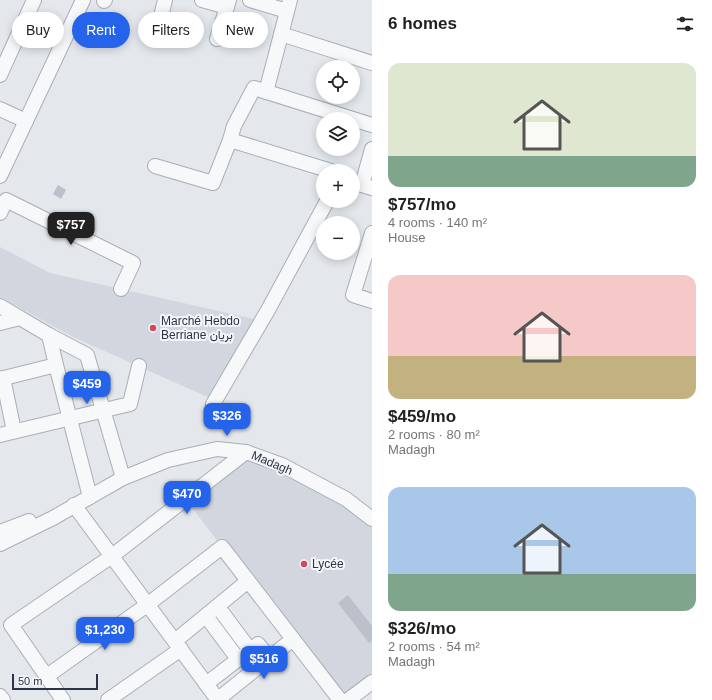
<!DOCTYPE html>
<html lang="en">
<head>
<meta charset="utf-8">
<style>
	body { margin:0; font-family:Helvetica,Vazirmatn,sans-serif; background:#f2f2f2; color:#202124; height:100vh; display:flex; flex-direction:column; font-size:15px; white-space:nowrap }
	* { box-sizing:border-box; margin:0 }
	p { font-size:13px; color:#757577 }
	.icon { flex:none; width:22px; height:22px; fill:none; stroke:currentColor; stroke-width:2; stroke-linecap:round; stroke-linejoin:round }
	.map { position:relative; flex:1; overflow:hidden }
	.side { display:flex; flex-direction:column; background:#fff; width:340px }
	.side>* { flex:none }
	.hud { position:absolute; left:12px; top:12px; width:300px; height:36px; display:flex; gap:8px }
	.controls { position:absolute; left:316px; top:60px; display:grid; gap:8px }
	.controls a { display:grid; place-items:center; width:44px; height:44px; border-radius:50%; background:#fff; box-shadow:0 2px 10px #0003; font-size:20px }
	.scale { position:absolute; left:12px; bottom:10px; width:86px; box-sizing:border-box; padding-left:4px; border:2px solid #2b3445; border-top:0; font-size:11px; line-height:14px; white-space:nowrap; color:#2b3445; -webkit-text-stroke:3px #f4f6f9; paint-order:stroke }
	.price { position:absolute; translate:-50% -34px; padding:0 9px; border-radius:8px; background:#2563eb; color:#fff; font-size:13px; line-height:26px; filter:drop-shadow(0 1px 2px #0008) }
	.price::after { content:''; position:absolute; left:50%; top:24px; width:12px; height:9px; margin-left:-6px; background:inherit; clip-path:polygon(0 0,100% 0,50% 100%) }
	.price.selected { background:#222; color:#fff }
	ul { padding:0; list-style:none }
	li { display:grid; align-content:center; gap:8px; height:212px; padding:0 16px }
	li span { display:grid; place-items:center; height:124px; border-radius:12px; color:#555 }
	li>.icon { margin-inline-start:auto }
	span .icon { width:72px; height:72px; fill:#fffc; stroke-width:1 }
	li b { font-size:17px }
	h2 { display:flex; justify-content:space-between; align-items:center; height:48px; padding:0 16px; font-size:17px }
	.pill { padding:0 14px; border-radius:18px; background:#fff; box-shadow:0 2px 10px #0003; font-size:14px; line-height:36px }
	.pill.selected { background:#2563eb; color:#fff }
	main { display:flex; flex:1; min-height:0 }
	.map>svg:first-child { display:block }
</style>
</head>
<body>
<main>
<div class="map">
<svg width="372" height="700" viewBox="0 0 372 700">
	<rect width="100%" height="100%" fill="#e4e7ec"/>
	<!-- built -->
	<g fill="#d2d6de">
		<path d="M0,247l50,26 204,46 -42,80 -139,-62 -73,-40z"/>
		<path d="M246,452l126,67v163l-24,18 -55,-61 -107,-139z"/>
	</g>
	<!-- building -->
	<g fill="#bbc0ca">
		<path d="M58,185l8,5 -5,9 -8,-5z"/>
		<path d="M348,595l24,31v15l-3,2 -31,-40z"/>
	</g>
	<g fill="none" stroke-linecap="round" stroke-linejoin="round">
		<!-- minor casing -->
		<g stroke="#a9aeb7" stroke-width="16">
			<g id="minor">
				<path d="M202,0l25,7"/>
				<path d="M250,0l37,11"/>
				<path d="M104,1l1,-1"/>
				<path d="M159,24l6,-24"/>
				<path d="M281,34l91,29"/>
				<path d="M217,39l12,-39"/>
				<path d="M0,75l34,-75"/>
				<path d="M266,92l24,-92"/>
				<path d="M0,109l26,12"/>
				<path d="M230,140l101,31"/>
				<path d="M372,149l-10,36 10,3"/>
				<path d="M155,166l58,17 17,-43 4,-14 20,-38 118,37"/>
				<path d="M0,176l83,-176"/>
				<path d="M0,213l6,-13 127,63 -12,26"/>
				<path d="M372,233l-19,62 19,6"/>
				<path d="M0,306l20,12"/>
				<path d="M0,323l20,-5 29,17 7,30"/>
				<path d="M49,335l38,20 36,123"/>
				<path d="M3,378l11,53"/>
				<path d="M0,379l56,-14 34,132"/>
				<path d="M213,404l55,-94 59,-109"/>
				<path d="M0,435l130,-31 9,-38"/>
				<path d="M74,505l144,195"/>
				<path d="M0,532l29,-11"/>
				<path d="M0,544l53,-26 70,-40 45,-18 49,-11 29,3 36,13 64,34 26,20"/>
				<path d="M218,607l32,43"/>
				<path d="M206,616l32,43"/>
				<path d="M175,641l73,-60"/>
				<path d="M47,676l100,-71 75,-58 118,153"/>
				<path d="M206,684l52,-40 12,15"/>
				<path d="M0,696l3,4"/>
				<path d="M63,700l-52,-75 101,-69 134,-104"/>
				<path d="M108,700l73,-51"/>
				<path d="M217,700l76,-61"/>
				<path d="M348,700l24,-18"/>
			</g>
		</g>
		<!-- minor -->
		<use href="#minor" stroke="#f7f8fa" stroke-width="14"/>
	</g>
	<!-- markers -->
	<g fill="#d1495b" stroke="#f4f6f9" stroke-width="1.5">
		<circle cx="153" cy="328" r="4"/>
		<circle cx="304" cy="564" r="4"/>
	</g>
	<g text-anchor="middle" stroke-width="4" stroke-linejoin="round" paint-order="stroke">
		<!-- poi labels -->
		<g font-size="12" fill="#2b3445" stroke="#f4f6f9" text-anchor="start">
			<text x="161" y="325">Marché Hebdo<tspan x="161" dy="14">Berriane بريان</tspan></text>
			<text x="312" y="568">Lycée</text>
		</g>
		<!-- street labels -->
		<g font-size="12" fill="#2b3445" stroke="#f4f6f9">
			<text transform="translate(272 463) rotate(23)" y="4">Madagh</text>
		</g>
	</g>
</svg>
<div class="controls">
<a><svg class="icon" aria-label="locate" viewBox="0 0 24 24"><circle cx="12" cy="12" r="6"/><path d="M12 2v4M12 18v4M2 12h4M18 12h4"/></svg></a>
<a><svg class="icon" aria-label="layers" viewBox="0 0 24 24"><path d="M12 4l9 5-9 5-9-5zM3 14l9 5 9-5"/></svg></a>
<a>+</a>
<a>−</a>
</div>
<div class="scale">50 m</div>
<b class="price selected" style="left:71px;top:246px">$757</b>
<b class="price" style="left:87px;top:405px">$459</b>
<b class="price" style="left:227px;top:437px">$326</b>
<b class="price" style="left:187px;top:515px">$470</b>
<b class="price" style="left:105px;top:651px">$1,230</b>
<b class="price" style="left:264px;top:680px">$516</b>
<div class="hud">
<a class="pill">Buy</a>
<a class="pill selected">Rent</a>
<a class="pill">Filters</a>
<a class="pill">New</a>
</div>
</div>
<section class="side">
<h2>6 homes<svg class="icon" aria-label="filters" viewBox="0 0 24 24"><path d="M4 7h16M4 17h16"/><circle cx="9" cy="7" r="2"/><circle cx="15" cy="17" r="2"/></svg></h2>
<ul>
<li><span style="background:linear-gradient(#dfe7d0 75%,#7fa58c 0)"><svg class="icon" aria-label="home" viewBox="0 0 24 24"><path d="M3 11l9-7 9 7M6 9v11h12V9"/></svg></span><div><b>$757/mo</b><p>4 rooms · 140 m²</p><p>House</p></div></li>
<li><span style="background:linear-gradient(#f6c9c9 65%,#c2b280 0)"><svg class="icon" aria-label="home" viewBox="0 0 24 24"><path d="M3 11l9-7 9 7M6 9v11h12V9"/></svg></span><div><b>$459/mo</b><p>2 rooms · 80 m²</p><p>Madagh</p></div></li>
<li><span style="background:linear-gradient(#a9c7e8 70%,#7fa58c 0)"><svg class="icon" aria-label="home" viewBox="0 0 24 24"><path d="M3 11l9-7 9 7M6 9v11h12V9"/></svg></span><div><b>$326/mo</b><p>2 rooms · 54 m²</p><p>Madagh</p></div></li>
</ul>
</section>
</main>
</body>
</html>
